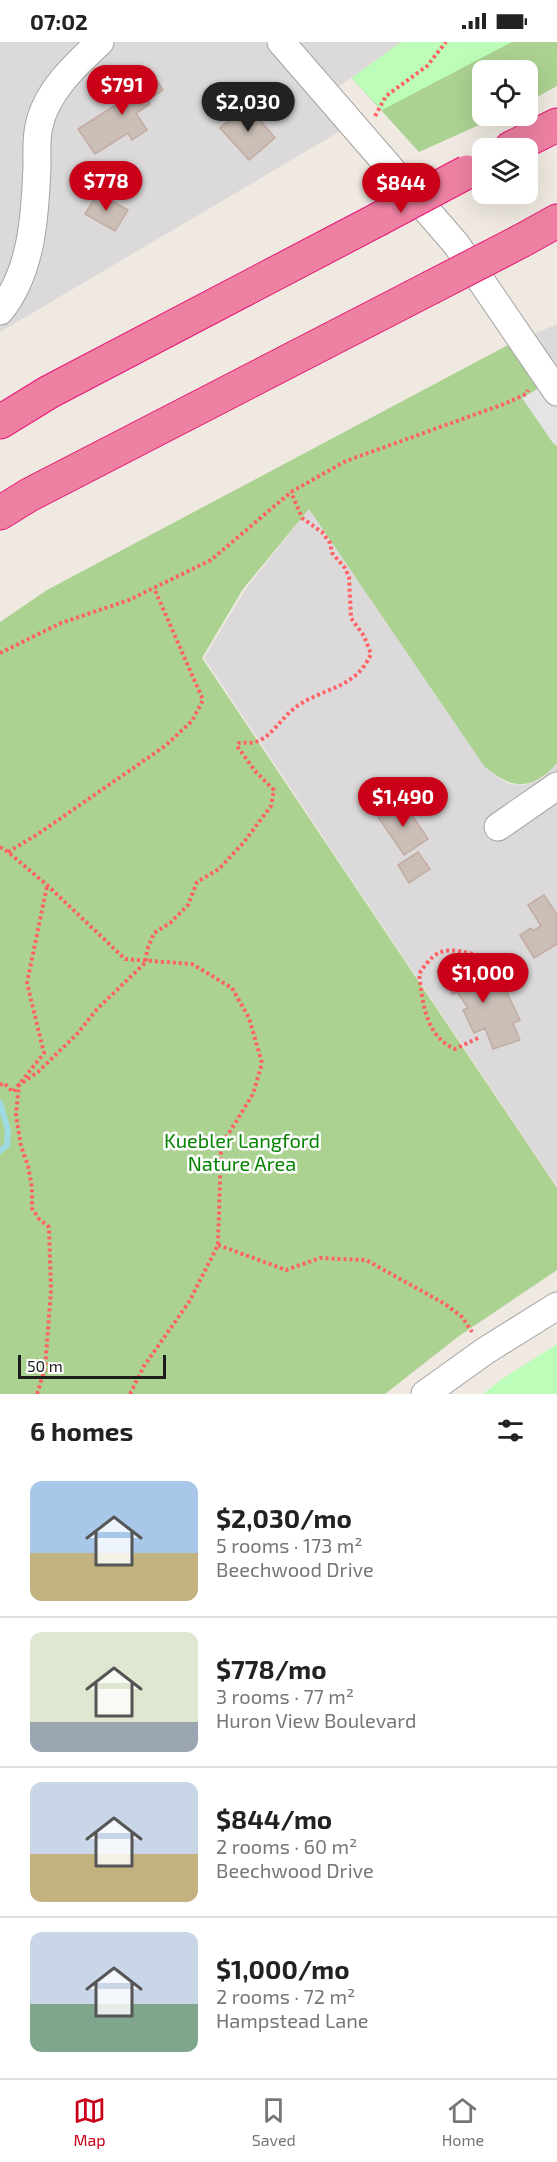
<!DOCTYPE html>
<html lang="en">
<head>
<meta charset="utf-8">
<style>
	body { margin:0; font-family:"Exo 2",sans-serif; background:#f2f2f2; color:#222; height:100vh; display:flex; flex-direction:column; font-size:22px; white-space:nowrap }
	* { box-sizing:border-box; margin:0 }
	p { font-size:20px; color:#767676 }
	.icon { flex:none; width:33px; height:33px; fill:none; stroke:currentColor; stroke-width:2; stroke-linecap:round; stroke-linejoin:round }
	.map { position:relative; height:1352px; overflow:hidden }
	.details { display:flex; flex-direction:column; background:#fff; flex:1 }
	.details>* { flex:none }
	.tools { position:absolute; left:472px; top:18px; display:grid; gap:12px }
	.tools a { display:grid; place-items:center; width:66px; height:66px; border-radius:12px; background:#fff; box-shadow:0 6px 24px #0002; font-size:30px }
	.scale { position:absolute; left:18px; bottom:15px; width:148px; box-sizing:border-box; padding-left:6px; border:3px solid #1c1c1c; border-top:0; font-size:16px; line-height:21px; white-space:nowrap; color:#1c1c1c; -webkit-text-stroke:4px #fff; paint-order:stroke }
	.price { position:absolute; translate:-50% -51px; padding:0 14px; border-radius:21px; background:#c90018; color:#fff; font-size:20px; line-height:39px; filter:drop-shadow(0 2px 3px #0008) }
	.price::after { content:''; position:absolute; left:50%; top:36px; width:18px; height:14px; margin-left:-9px; background:inherit; clip-path:polygon(0 0,100% 0,50% 100%) }
	.price.current { background:#222; color:#fff }
	ul { padding:0; list-style:none }
	li { display:flex; align-items:center; gap:18px; height:150px; padding:0 30px }
	li+li { border-top:2px solid #e0e0e0 }
	li span { display:grid; place-items:center; flex:none; width:168px; height:120px; border-radius:12px; color:#555 }
	li>.icon { margin-inline-start:auto }
	span .icon { width:72px; height:72px; fill:#fffc; stroke-width:1 }
	li b { font-size:26px }
	h2 { display:flex; justify-content:space-between; align-items:center; height:72px; padding:0 30px; font-size:26px }
	.status { display:flex; justify-content:space-between; align-items:center; height:42px; padding:0 30px; background:#fff; direction:ltr }
	.status svg { height:16px; fill:currentColor }
	.menu { display:flex; justify-content:space-around; align-items:center; height:84px; border-top:2px solid #e0e0e0; background:#fff; font-size:16px; color:#767676 }
	.menu a { display:grid; justify-items:center; gap:3px }
	.menu .current { color:#c90018 }
	.map>svg:first-child { display:block }
</style>
</head>
<body>
<div class="status"><b>07:02</b><svg viewBox="0 0 49 12"><path d="M0 12V9h3v3zM5 12V6h3v6zM10 12V3h3v9zM15 12V0h3v12zM26 1h20v11H26zM47 4h2v5h-2z"/></svg></div>
<div class="map">
<svg width="557" height="1352" viewBox="0 0 557 1352">
	<rect width="100%" height="100%" fill="#efe9e1"/>
	<!-- residential -->
	<g fill="#dbd9d9">
		<path d="M0,0h401l-81,58 24,29 -344,203z"/>
		<path d="M557,282v93l-48,-72z"/>
		<path d="M309,467l175,257 12,10 13,8 17,1 16,-7 15,-14v423l-353,-529 41,-68z"/>
	</g>
	<!-- forest -->
	<g fill="#acd292">
		<path d="M401,0h156v44l-29,16v-32h-45v46h16l-80,36 -67,-74z"/>
		<path d="M508,303l49,73v345c-25,29 -46,26 -73,3l-175,-257 -66,80 -41,69 355,530v82l-98,66 -74,58h-385v-772l47,-32z"/>
	</g>
	<!-- park -->
	<g fill="#bcfeb9">
		<path d="M401,0h111l-130,68 -30,-32z"/>
		<path d="M557,1302v50h-74l19,-15z"/>
	</g>
	<!-- parking -->
	<path fill="#e4e4e4" d="M546,342l11,16v46l-4,-3 -31,-45z"/>
	<g fill="none" stroke-linecap="round" stroke-linejoin="round">
		<!-- stream -->
		<path stroke="#9ddae1" stroke-width="6" d="M0,1061l8,27 -1,15 -7,6"/>
	</g>
	<!-- building -->
	<g fill="#cbbeb7" stroke="#c2aca2" stroke-width="1.5">
		<path d="M152,31l11,17 -15,10 2,4 -14,9 11,17 -15,10 -4,-7 -33,21 -17,-25 44,-28 -4,-6z"/>
		<path d="M247,63l28,33 -26,22 -29,-32z"/>
		<path d="M98,151l30,17 -13,21 -30,-17z"/>
		<path d="M402,758l26,39 -24,16 -26,-38z"/>
		<path d="M418,810l12,17 -21,14 -11,-18z"/>
		<path d="M544,853l13,20v29l-23,14 -14,-23 11,-7 2,3 8,-5 -13,-21z"/>
		<path d="M462,913l14,22 -2,1 7,12 1,-4 11,5 11,-5 16,34 -7,3 7,17 -27,9 -8,-21 -11,5 -11,-23 5,-2 -11,-16 -4,2 -16,-23z"/>
	</g>
	<g fill="none" stroke-linecap="round" stroke-linejoin="round">
		<!-- minor casing -->
		<g stroke="#a3a3a3" stroke-width="29">
			<g id="minor">
				<path d="M281,0l175,202 101,148"/>
				<path d="M0,269c32,-39 35,-95 37,-144 0,-13 -1,-29 2,-41 7,-34 36,-61 61,-84"/>
				<path d="M498,785l59,-41"/>
				<path d="M425,1352l60,-43 72,-45"/>
			</g>
		</g>
		<!-- highway casing -->
		<g stroke="#e61576" stroke-width="35">
			<g id="highway">
				<path d="M511,106l46,-23"/>
				<path d="M521,199l36,-20"/>
				<path d="M0,380l49,-30 328,-172"/>
				<path d="M0,471l29,-18 401,-207"/>
			</g>
		</g>
		<!-- path -->
		<g stroke="#ff6265" stroke-width="4" stroke-dasharray="3 3" stroke-linecap="butt">
			<path d="M375,74l11,-20 41,-30 19,-24"/>
			<path d="M0,611l61,-30 68,-23 82,-40 80,-68 55,-31 158,-57 22,-10 2,-4"/>
			<path d="M0,805l8,5 39,33 78,74 67,5 40,24 17,30 13,45 -9,31 -32,52 -3,99 -29,57 -45,64 -14,28"/>
			<path d="M8,810l30,-18 127,-88 27,-25 11,-21 -49,-112"/>
			<path d="M146,919l1,-11 7,-17 16,-10 18,-18 9,-23 22,-13 25,-27 27,-36 3,-16 -19,-19 -18,-25 2,-3c6,-1 13,1 19,-2 15,-6 24,-24 38,-34 27,-20 59,-17 75,-53l-7,-18 -13,-18 -2,-41 -4,-9 -13,-15 -2,-10 -8,-11 -20,-14 -11,-26"/>
			<path d="M478,996l-23,11c-30,-13 -32,-46 -36,-75 20,-31 30,-25 63,-18"/>
			<path d="M0,1043l4,-2 9,9 31,-39 -17,-70 20,-97"/>
			<path d="M218,1203l68,25 34,-12 46,2 79,44 17,13 10,15"/>
			<path d="M37,1352l8,-25 6,-78 -2,-64 -10,-8 -7,-11v-20l-4,-22 -7,-20 -5,-31 3,-30 19,-13 39,-38 20,-25 49,-47"/>
		</g>
		<!-- minor -->
		<use href="#minor" stroke="#fff" stroke-width="27"/>
		<!-- highway -->
		<use href="#highway" stroke="#ee81a2" stroke-width="33"/>
		<!-- highway-bridge casing -->
		<g stroke="#e61576" stroke-width="35" stroke-linecap="butt">
			<g id="highway-bridge">
				<path d="M377,178l90,-48"/>
				<path d="M430,246l91,-47"/>
			</g>
		</g>
		<!-- highway-bridge -->
		<use href="#highway-bridge" stroke="#ee81a2" stroke-width="33"/>
	</g>
	<g text-anchor="middle" stroke-width="5" stroke-linejoin="round" paint-order="stroke">
		<!-- park labels -->
		<g font-size="20" fill="#078302" stroke="#fff">
			<text x="242" y="1106">Kuebler Langford<tspan x="242" dy="23">Nature Area</tspan></text>
		</g>
	</g>
</svg>
<div class="tools">
<a><svg class="icon" aria-label="locate" viewBox="0 0 24 24"><circle cx="12" cy="12" r="6"/><path d="M12 2v4M12 18v4M2 12h4M18 12h4"/></svg></a>
<a><svg class="icon" aria-label="layers" viewBox="0 0 24 24"><path d="M12 4l9 5-9 5-9-5zM3 14l9 5 9-5"/></svg></a>
</div>
<div class="scale">50 m</div>
<b class="price" style="left:122px;top:74px">$791</b>
<b class="price current" style="left:248px;top:91px">$2,030</b>
<b class="price" style="left:106px;top:170px">$778</b>
<b class="price" style="left:401px;top:172px">$844</b>
<b class="price" style="left:403px;top:786px">$1,490</b>
<b class="price" style="left:483px;top:962px">$1,000</b>
</div>
<section class="details">
<h2>6 homes<svg class="icon" aria-label="filters" viewBox="0 0 24 24"><path d="M4 7h16M4 17h16"/><circle cx="9" cy="7" r="2"/><circle cx="15" cy="17" r="2"/></svg></h2>
<ul>
<li><span style="background:linear-gradient(#a9c7e8 60%,#c2b280 0)"><svg class="icon" aria-label="home" viewBox="0 0 24 24"><path d="M3 11l9-7 9 7M6 9v11h12V9"/></svg></span><div><b>$2,030/mo</b><p>5 rooms · 173 m²</p><p>Beechwood Drive</p></div></li>
<li><span style="background:linear-gradient(#dfe7d0 75%,#9aa5b1 0)"><svg class="icon" aria-label="home" viewBox="0 0 24 24"><path d="M3 11l9-7 9 7M6 9v11h12V9"/></svg></span><div><b>$778/mo</b><p>3 rooms · 77 m²</p><p>Huron View Boulevard</p></div></li>
<li><span style="background:linear-gradient(#c9d6e8 60%,#c2b280 0)"><svg class="icon" aria-label="home" viewBox="0 0 24 24"><path d="M3 11l9-7 9 7M6 9v11h12V9"/></svg></span><div><b>$844/mo</b><p>2 rooms · 60 m²</p><p>Beechwood Drive</p></div></li>
<li><span style="background:linear-gradient(#c9d6e8 60%,#7fa58c 0)"><svg class="icon" aria-label="home" viewBox="0 0 24 24"><path d="M3 11l9-7 9 7M6 9v11h12V9"/></svg></span><div><b>$1,000/mo</b><p>2 rooms · 72 m²</p><p>Hampstead Lane</p></div></li>
</ul>
</section>
<nav class="menu">
<a class="current"><svg class="icon" aria-label="map" viewBox="0 0 24 24"><path d="M3 6l6-2 6 2 6-2v14l-6 2-6-2-6 2zM9 4v14M15 6v14"/></svg>Map</a>
<a><svg class="icon" aria-label="saved" viewBox="0 0 24 24"><path d="M7 4h10v16l-5-4-5 4z"/></svg>Saved</a>
<a><svg class="icon" aria-label="home" viewBox="0 0 24 24"><path d="M3 11l9-7 9 7M6 9v11h12V9"/></svg>Home</a>
</nav>
</body>
</html>
